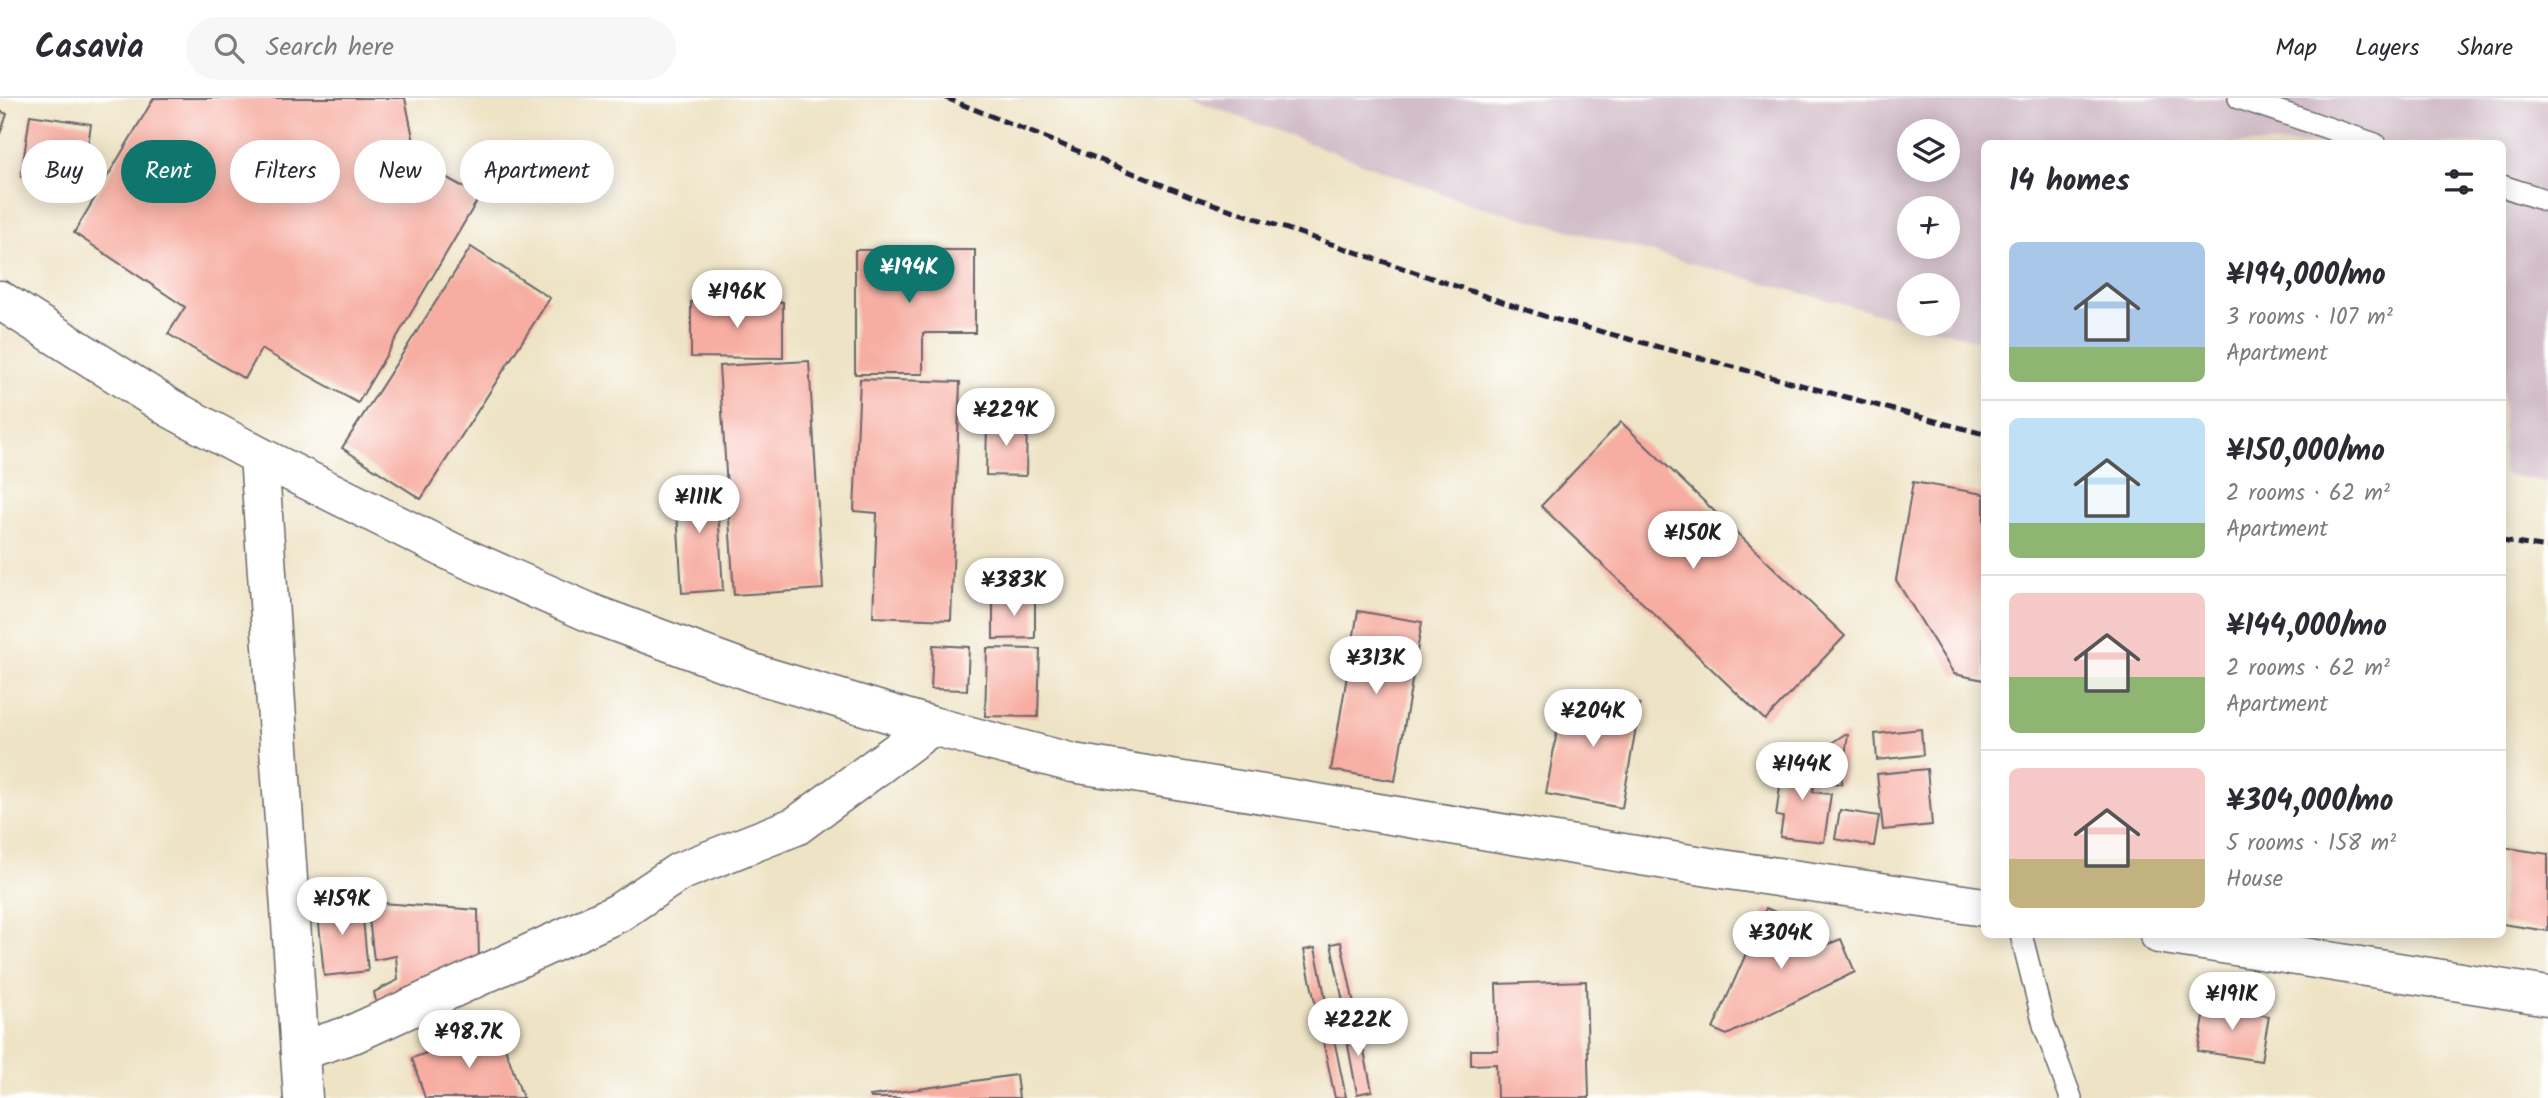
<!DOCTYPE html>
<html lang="en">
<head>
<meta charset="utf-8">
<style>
	body { margin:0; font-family:Kalam,sans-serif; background:#f7f7f7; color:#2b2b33; height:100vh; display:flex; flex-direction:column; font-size:26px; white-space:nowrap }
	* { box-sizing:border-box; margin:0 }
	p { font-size:23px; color:#7c7c81 }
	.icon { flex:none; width:38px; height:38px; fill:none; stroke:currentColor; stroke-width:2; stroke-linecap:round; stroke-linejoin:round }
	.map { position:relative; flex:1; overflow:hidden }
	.details { position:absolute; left:1981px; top:42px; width:525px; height:798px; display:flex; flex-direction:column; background:#fff; border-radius:10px; box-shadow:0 4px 18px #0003 }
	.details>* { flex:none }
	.banner { position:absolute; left:21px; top:42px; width:665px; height:63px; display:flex; gap:14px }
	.controls { position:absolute; left:1897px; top:21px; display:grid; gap:14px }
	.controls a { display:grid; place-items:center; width:63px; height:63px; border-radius:50%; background:#fff; box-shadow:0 4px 18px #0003; font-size:35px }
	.price { position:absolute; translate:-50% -60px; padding:0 16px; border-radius:24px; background:#fff; color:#222; font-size:23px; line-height:46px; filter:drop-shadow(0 2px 4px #0008) }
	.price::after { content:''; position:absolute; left:50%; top:42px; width:21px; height:16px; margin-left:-10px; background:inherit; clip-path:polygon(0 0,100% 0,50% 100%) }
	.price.on { background:#0f766e; color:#fff }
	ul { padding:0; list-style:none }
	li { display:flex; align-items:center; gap:21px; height:175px; padding:0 28px }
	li+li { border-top:2px solid #e1e1e2 }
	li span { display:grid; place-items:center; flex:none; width:196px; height:140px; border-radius:10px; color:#555 }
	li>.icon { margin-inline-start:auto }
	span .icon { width:84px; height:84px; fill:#fffc; stroke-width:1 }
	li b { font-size:30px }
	h2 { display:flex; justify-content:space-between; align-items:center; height:84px; padding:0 28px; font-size:30px }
	.chip { padding:0 24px; border-radius:32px; background:#fff; box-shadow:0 4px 18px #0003; font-size:24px; line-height:63px }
	.chip.on { background:#0f766e; color:#fff }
	header { display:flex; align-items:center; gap:42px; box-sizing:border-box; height:98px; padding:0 35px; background:#fff; border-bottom:2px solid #e1e1e2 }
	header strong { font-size:33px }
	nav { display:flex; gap:38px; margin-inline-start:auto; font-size:24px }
	.search { width:490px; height:63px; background:#f7f7f7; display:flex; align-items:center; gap:18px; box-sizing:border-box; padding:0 24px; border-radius:38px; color:#7c7c81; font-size:26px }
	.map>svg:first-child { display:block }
</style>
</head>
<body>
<header>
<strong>Casavia</strong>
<div class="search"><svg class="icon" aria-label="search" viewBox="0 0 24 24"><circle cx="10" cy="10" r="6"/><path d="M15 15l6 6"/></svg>Search here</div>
<nav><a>Map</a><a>Layers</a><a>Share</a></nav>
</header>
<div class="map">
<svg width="2548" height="1000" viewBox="0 0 2548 1000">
	<rect width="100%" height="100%" fill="#fff"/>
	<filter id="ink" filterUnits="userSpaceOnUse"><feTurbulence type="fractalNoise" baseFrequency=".0143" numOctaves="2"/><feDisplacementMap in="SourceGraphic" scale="14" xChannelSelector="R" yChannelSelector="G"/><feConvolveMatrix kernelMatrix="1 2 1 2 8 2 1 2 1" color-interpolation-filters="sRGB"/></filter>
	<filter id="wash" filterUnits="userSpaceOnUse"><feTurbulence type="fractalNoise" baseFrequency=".00686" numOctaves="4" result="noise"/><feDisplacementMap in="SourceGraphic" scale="28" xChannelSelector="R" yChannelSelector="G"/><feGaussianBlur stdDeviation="1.57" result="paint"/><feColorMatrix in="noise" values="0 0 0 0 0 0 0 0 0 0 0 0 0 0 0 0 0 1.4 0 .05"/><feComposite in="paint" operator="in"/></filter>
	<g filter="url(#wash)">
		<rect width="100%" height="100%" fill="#eee3c5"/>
		<!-- industrial -->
		<path fill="#d2bdc8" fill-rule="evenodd" d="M1189,0h1359v384l-45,-8 -1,-330h-518v198l-67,-18h31v-39h-39v37l-441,-119zM1909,33h39v39h-39zM1909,110h39v39h-39z"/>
		<g id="blocks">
			<!-- building -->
			<g fill="#f7ada1">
				<path d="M154,0h251l13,64 62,34 -122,207 -97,-54 -16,30 -77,-45 17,-27 -111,-74z"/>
				<path d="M0,13l7,3 -7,20z"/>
				<path d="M30,17l61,9 -9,62 -61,-9z"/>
				<path d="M471,149l79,51 -129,201 -79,-51z"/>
				<path d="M855,152h120v83h-52v41h-68z"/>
				<path d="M691,204h92v56l-92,-1z"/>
				<path d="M809,263l14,228 -89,6 -15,-229z"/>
				<path d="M860,281l100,3 -9,238 -78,-3 4,-104 -23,-2z"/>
				<path d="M987,323l40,1 -1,54 -40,-1z"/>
				<path d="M1621,324l224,214 -80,84 -224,-214z"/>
				<path d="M716,379l7,113 -41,3 -7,-113z"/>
				<path d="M1913,384l71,12v186l-30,-6 -58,-94z"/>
				<path d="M993,499h42v41l-42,1z"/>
				<path d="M1358,513l64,11 -27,159 -64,-11z"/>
				<path d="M933,547l36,2 -2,43 -36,-1z"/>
				<path d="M987,550l53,1 -2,68 -53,-1z"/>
				<path d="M1564,593l76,13 -18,104 -76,-14z"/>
				<path d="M1921,631l2,26 -46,5 -2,-26z"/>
				<path d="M1845,636l3,1 -7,49 -22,-3 5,-33z"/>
				<path d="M1784,659l33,5 -4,30 18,2 -7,48 -44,-5 3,-20 -7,-1z"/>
				<path d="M1927,671l5,56 -49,5 -6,-56z"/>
				<path d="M1840,712l39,6 -5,30 -39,-7z"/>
				<path d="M2502,749l46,7v77l-46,-7z"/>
				<path d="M361,800l7,73 -44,5 -7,-74z"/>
				<path d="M367,804l111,8 1,50 -102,47 -3,-15 24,-12 -2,-24 -22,4z"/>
				<path d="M1766,810l60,27 -5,12 20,-8 14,33 -128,63 -14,-6z"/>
				<path d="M1341,844l14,67 -10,2 -14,-67z"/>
				<path d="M1315,850l31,149 -11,1 -31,-148z"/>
				<path d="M1586,883l3,117h-92l-1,-34 -25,1v-15h27l-2,-66z"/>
				<path d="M2208,897l15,2 -2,11 48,8 -8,45 -63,-10z"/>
				<path d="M1358,923l14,70 -15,3 -13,-70z"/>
				<path d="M498,930l25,70h-98l-13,-40z"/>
				<path d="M1016,977l3,23h-148l-1,-2z"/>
			</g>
		</g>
	</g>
	<g filter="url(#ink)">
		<use href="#blocks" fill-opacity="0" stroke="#69666b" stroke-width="2"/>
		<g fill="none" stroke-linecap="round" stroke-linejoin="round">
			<!-- lane casing -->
			<g stroke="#69666b" stroke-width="24">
				<g id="lane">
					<path d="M2239,0l136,46"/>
					<path d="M2502,88l46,15"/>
					<path d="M2021,836l23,91 27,73"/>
				</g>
			</g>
			<!-- street casing -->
			<g stroke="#69666b" stroke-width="41">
				<g id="street">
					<path d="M259,358l44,642"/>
					<path d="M300,953l53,-17 265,-121 61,-41 117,-46 136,-100"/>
				</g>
			</g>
			<!-- secondary casing -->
			<g stroke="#69666b" stroke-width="41">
				<g id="secondary">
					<path d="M0,202l170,108 89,48 197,98 137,60 163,60 176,52 141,37 642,105 269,39"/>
					<path d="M2159,836l389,62"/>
				</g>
			</g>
			<!-- lane -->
			<use href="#lane" stroke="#fff" stroke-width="21"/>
			<!-- street -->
			<use href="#street" stroke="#fff" stroke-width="38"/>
			<!-- secondary -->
			<use href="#secondary" stroke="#fff" stroke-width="38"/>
			<!-- rail -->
			<g stroke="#22223b" stroke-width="5" stroke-dasharray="10 5" stroke-linecap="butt">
				<path d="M946,0l244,98 357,121 437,117"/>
				<path d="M2502,443l46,7"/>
			</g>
		</g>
	</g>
</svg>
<div class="controls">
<a><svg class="icon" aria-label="layers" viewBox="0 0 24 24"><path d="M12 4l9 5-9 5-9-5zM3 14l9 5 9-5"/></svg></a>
<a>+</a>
<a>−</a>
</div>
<b class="price on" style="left:909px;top:207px">¥194K</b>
<b class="price" style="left:737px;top:232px">¥196K</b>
<b class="price" style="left:1006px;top:350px">¥229K</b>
<b class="price" style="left:699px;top:437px">¥111K</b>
<b class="price" style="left:1693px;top:473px">¥150K</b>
<b class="price" style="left:1014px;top:520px">¥383K</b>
<b class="price" style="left:1376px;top:598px">¥313K</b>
<b class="price" style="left:1593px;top:651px">¥204K</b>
<b class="price" style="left:1802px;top:704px">¥144K</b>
<b class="price" style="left:342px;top:839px">¥159K</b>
<b class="price" style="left:1781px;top:873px">¥304K</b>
<b class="price" style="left:2232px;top:934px">¥191K</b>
<b class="price" style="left:1358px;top:960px">¥222K</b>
<b class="price" style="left:469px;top:972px">¥98.7K</b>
<div class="banner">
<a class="chip">Buy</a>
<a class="chip on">Rent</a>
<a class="chip">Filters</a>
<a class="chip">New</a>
<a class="chip">Apartment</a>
</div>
<section class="details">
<h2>14 homes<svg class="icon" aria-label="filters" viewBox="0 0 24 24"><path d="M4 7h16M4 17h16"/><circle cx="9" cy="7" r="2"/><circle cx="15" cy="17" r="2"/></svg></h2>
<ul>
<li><span style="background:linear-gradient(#a9c7e8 75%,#8fb573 0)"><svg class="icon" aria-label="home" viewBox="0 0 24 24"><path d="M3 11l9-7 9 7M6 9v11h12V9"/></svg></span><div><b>¥194,000/mo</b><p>3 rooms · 107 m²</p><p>Apartment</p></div></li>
<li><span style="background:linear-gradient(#bfe0f5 75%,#8fb573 0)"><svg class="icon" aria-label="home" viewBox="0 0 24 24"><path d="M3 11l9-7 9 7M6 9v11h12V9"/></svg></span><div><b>¥150,000/mo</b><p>2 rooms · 62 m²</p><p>Apartment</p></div></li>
<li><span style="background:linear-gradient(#f6c9c9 60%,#8fb573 0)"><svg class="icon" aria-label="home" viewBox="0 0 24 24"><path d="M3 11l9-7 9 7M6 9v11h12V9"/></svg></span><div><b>¥144,000/mo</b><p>2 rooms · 62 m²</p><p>Apartment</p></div></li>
<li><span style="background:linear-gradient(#f6c9c9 65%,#c2b280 0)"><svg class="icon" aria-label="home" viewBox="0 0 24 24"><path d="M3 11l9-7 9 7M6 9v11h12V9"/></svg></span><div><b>¥304,000/mo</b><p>5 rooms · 158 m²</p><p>House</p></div></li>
</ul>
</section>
</div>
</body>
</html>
